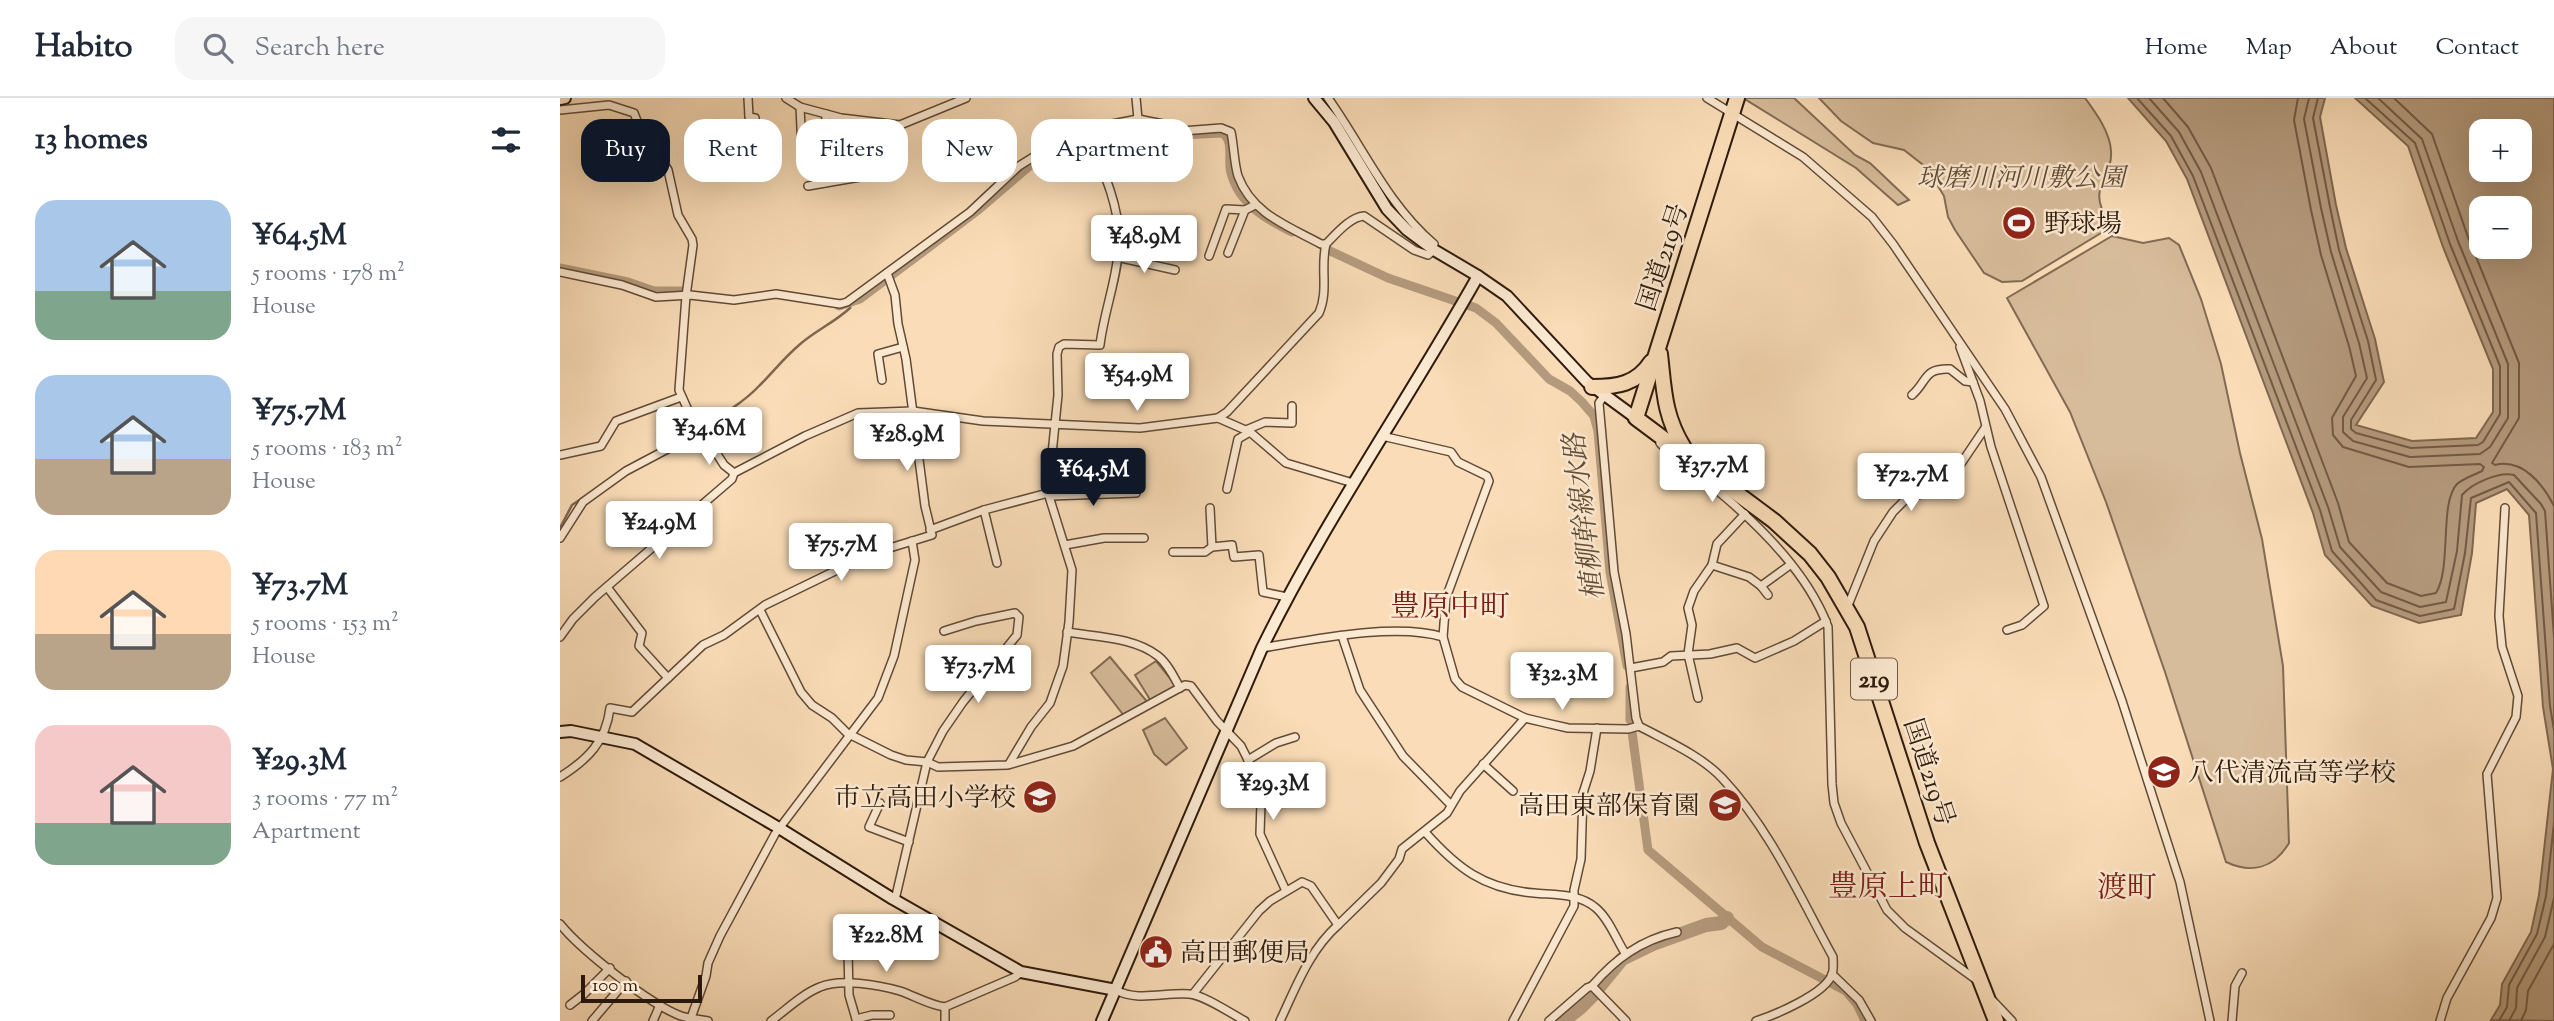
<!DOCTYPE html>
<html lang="en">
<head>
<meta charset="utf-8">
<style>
	body { margin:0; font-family:"Sorts Mill Goudy","Noto Serif JP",serif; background:#f6f6f7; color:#1f2937; height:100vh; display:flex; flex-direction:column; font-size:26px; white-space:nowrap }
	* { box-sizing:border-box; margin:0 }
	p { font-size:23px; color:#747a83 }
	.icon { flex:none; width:38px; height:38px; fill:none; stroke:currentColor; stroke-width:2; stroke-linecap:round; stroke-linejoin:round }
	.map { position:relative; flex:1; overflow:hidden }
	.drawer { display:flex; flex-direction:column; background:#fff; width:560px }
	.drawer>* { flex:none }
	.guide { position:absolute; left:21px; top:21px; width:665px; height:63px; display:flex; gap:14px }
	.fabs { position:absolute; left:1909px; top:21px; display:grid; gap:14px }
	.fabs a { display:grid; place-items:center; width:63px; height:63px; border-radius:14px; background:#fff; box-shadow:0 7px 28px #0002; font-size:35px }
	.scale { position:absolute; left:21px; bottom:18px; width:121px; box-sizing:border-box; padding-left:7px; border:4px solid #2e1a0c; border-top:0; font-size:19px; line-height:24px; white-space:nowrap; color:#2e1a0c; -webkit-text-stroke:5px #fce9d1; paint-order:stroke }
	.price { position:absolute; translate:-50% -60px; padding:0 16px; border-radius:7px; background:#fff; color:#222; font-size:23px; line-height:46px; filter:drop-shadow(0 2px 4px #0008) }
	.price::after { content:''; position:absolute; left:50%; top:42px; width:21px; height:16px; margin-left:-10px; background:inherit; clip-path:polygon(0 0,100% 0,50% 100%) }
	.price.selected { background:#111827; color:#fff }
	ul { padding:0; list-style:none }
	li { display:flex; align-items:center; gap:21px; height:175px; padding:0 35px }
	li span { display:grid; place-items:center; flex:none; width:196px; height:140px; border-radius:21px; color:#555 }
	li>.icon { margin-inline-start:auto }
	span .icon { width:84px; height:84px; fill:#fffc; stroke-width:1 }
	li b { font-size:30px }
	h2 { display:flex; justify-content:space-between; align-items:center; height:84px; padding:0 35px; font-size:30px }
	.pill { padding:0 24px; border-radius:21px; background:#fff; box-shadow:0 7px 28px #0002; font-size:24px; line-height:63px }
	.pill.selected { background:#111827; color:#fff }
	header { display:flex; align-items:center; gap:42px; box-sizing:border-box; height:98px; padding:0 35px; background:#fff; border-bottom:2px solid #e0e1e3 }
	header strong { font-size:33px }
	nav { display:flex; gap:38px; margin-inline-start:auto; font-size:24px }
	.search { width:490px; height:63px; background:#f6f6f7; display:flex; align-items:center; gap:18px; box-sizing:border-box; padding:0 24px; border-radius:21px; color:#747a83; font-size:26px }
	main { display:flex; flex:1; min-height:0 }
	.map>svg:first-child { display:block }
</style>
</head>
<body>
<header>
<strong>Habito</strong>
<div class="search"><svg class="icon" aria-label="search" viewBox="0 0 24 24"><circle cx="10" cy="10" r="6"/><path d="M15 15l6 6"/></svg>Search here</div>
<nav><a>Home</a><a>Map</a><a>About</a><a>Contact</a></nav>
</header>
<main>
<section class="drawer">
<h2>13 homes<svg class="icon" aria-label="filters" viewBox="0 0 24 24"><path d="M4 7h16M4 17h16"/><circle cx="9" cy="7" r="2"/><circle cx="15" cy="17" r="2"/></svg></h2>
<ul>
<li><span style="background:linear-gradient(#a9c7e8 65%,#7fa58c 0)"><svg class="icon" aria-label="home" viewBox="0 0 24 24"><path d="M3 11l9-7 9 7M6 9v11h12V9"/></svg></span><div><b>¥64.5M</b><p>5 rooms · 178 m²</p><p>House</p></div></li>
<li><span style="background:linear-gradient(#a9c7e8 60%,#b9a48a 0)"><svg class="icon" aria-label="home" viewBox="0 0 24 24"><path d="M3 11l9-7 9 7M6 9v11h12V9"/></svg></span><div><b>¥75.7M</b><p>5 rooms · 183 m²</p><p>House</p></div></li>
<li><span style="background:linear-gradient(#ffd9b3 60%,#b9a48a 0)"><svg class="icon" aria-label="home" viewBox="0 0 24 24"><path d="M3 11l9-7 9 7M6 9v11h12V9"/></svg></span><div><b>¥73.7M</b><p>5 rooms · 153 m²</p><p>House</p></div></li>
<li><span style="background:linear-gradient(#f6c9c9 70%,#7fa58c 0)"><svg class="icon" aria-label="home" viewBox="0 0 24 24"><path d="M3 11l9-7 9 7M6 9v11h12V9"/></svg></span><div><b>¥29.3M</b><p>3 rooms · 77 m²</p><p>Apartment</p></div></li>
</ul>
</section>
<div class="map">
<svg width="1994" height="923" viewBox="0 0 1994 923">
	<rect width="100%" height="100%" fill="#faddb8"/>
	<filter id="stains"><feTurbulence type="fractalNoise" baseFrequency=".00286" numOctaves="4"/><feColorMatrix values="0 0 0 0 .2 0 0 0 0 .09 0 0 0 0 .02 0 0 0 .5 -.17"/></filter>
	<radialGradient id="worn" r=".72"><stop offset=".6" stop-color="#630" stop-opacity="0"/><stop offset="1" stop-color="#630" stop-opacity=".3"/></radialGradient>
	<!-- green -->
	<g fill="#d7bc9b" stroke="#826b54" stroke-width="2">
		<path d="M1183,0h51l61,57 15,8 39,37 -11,5 -42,-37z"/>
		<path d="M1259,0h266c11,15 25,34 26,53 2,30 -26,34 -2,72l-8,10 -79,48 -20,1 -18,-9 -29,-43 -7,-13 -4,-21 -17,-28 -23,-18 -31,-7 -32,-22z"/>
		<path d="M1552,138l31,7 26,-5 10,7 22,54 20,65 19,89 22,86 21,127 6,177c-15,25 -37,31 -63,19l-61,-190 -59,-170 -36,-90 -63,-114z"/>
		<path d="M550,559l39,47 -24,13 -34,-44z"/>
		<path d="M596,563l22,27 -26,15 -17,-28z"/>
		<path d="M605,620l22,30 -21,17 -12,-11 -11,-24z"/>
	</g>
	<!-- water -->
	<path fill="#b59b7e" stroke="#7f6750" stroke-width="2" fill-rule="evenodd" d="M1568,0h197l-5,19 16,88 10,43 29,91 9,43 -28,43 56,16 64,-3 17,-26v-43l-50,-122 -35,-101 -53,-48h199v923l-63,-1 9,-15 2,-21 29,-52 8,-37 14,-126 -10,-62 -14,-192 -22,-26 -31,14 -4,50 -11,62 -42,8 -47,-17 -47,-51 -12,-42 -126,-334 -21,-38zM1922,33h38v39h-38zM1922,110h38v39h-38z"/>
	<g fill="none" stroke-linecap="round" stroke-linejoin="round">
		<!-- shore -->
		<g stroke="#725a45" stroke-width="2">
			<path d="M1577,0l34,38 22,40 127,334 12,41 44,49 44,16 34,-7 11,-56 6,-55 38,-16 27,31 14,193 4,24"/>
			<path d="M1589,0l30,34 22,40 127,335 12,40 41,45 39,15 26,-5 11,-51 5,-56c9,-11 37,-24 52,-20l27,29 4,7 9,126"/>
			<path d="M1603,0l25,29 23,41 127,335 11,39 38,41 34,13 15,-3c16,-26 3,-90 21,-109 7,-6 17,-9 25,-13l2,-4 -4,-3 -71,3 -66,-20 -10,-12 -1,-17 24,-42 -7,-30 -28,-91 -10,-45 -17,-90 4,-22"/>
			<path d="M1749,0l-5,21 17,89 10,44 28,91 8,35 -24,39v15l10,9 57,16 70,-3 10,-7 18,-29v-54l-50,-123 -36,-102 -44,-41"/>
			<path d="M1758,0l-5,20 17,89 9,43 29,91 8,39 -25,40v9l5,4 55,15 67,-3 5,-3 17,-28v-48l-50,-122 -35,-101 -50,-45"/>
			<path d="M1834,0l38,36 36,103 51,126v55l-27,45 3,2c27,-7 48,19 59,41"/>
			<path d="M1939,923l8,-14 2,-22 28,-51 9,-38 8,-73"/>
			<path d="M1949,923l7,-13 1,-20 28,-51 9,-39"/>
			<path d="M1961,923l5,-11 2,-19 26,-47"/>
		</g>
		<!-- stream -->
		<g stroke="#7f6750" stroke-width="2.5">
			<path d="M143,328c21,-12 41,-24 57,-41 13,-13 24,-27 38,-39 16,-15 36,-23 52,-38l1,-4"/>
			<path d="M50,381l29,-19"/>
			<path d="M0,430l12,-23 15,-10"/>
		</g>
		<!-- canal -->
		<g stroke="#b59b7e" stroke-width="9">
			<path d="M495,51l51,-20 35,-6 40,12 41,-2c13,8 5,27 9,40 8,31 35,46 61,59"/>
			<path d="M768,152l60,28 88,30 20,15 53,56 21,12 12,11 12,14 4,15 12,141 17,94"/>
			<path d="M0,170l68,14 26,9h28"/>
			<path d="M279,208l21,-7 56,-42 61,-46 63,-54"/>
			<path d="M1070,589v33"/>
			<path d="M1072,634l16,118 114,97 84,44 11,13 8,17"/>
		</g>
		<!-- river -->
		<g stroke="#b59b7e" stroke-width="14">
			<path d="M1039,889l23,-28 31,-15 53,-19 15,-2 6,-5"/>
			<path d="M1003,923l17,-13 13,-13"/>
		</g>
		<!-- street casing -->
		<g stroke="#614b37" stroke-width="10">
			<g id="street">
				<path d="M226,0l14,9 41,11 59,7 66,-27"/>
				<path d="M576,0l2,21"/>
				<path d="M768,0c35,49 59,106 106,146"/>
				<path d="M1147,0l96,59 69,60 21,27 112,165 36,68 81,224 58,181 30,139"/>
				<path d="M240,9l2,42"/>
				<path d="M0,12l49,-5 25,8 11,28 13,13 10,16 10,45 14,24 1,6 -7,51 -7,94 17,38 12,12 16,25 10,8"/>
				<path d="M183,47l13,-1 -1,-26 -6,-1 -1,-19"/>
				<path d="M264,85l2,-69"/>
				<path d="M248,88l52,-9"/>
				<path d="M668,155l17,-43"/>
				<path d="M649,158l17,-47 19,1 10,-5"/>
				<path d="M557,159l58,13"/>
				<path d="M0,174l62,13 34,12 34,-2 44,5 42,-6 64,10 7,-2 123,-90 49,-46 24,-15 64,-26 31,-6 25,5 19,7 39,-3 10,4c3,14 3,31 7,44 14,38 50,50 83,68h5c10,-10 24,-27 38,-28l50,34 14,5 6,-5"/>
				<path d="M1400,249l20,54 11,46 53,159 -22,19 -15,5"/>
				<path d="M322,282l-4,-26 25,-7"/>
				<path d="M1352,297c16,-14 11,-27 38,-26l15,12 8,1"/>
				<path d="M1044,298l-5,7 15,169 12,62 10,84 3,8"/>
				<path d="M658,320l32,14 36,31 67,20"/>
				<path d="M686,332l19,-8 27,1v-17"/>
				<path d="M822,338l69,16 7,10 29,14 2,5 -43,117 -3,39 12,42 7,8 63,31 21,5 22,5 60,1 11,-3c28,15 61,29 83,52 48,51 77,117 111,179 0,5 1,13 -1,17 -6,20 -58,41 -76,47"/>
				<path d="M1100,345c17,18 39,32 58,48 42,35 91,84 110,136l4,157 2,19 7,20 46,87 18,18 73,53"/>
				<path d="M0,357l41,-9 15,-25 65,-24"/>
				<path d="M667,391l11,-50 12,-7"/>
				<path d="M490,398l86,-3"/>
				<path d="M650,410l2,39 20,-2 2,12 25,-2 4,37 24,5"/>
				<path d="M424,412l13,53"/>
				<path d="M370,432l54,-20 64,-17"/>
				<path d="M0,440l23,-36 43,-31 68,-36 6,-1"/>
				<path d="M505,447l39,-7h40"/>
				<path d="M613,454h32l7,-5"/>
				<path d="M1152,467l37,12 12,9"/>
				<path d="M47,489l35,46 -3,13 29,32"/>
				<path d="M1208,497l-7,-9 29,-21"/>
				<path d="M1287,510l27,-67 19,-29 13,-13 21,-7 27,-18 31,-46"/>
				<path d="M200,512l41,82 11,13 20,13 15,15 44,22 15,5 21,2 11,5 70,-2 65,-19 112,-61 6,1 26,35 24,25 7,14 13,43 -1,31 26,57"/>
				<path d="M507,534c29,5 67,5 91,24 10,8 16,21 22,32"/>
				<path d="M782,538l18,54 43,66 48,49"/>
				<path d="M0,539l13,-18 22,-22 137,-118 2,-6 71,-37 53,-23 55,-2 70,10 157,7 78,-10 9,-6 92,-99c10,-23 1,-45 7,-69"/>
				<path d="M702,550c49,-8 133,-26 181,-11"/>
				<path d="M1071,570l32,-6 8,-6 39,-2 27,-6 18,10 39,-17 32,-20"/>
				<path d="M1138,600l-10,-44 4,-29 -4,-17 6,-17 18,-26 5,-21 28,-30"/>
				<path d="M688,662l28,-17 19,-6"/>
				<path d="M449,666l22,-37 19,-24 13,-37 6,-44 3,-52 -24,-77 10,-98 -1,-41 2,-7 5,-3 36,1c4,-34 18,-68 19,-102 1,-38 -17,-75 -32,-109"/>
				<path d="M923,666l30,27"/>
				<path d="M0,679c27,-17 46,-35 50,-69l22,4 71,-67 21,-10 41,-30 105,-51 62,-19 -7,-29 -19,-147 -8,-35 -3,-29 -8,-22"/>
				<path d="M320,705l-11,24 40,15"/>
				<path d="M865,734c32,36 59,57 109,61 20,2 45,0 62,15 13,11 20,31 29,45"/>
				<path d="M335,802l32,-138 16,-31 20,-29 54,-67 2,-18 -4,-4 -39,8 -32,10"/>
				<path d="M0,826c21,26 89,80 121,92 9,3 18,3 27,5"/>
				<path d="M288,853l1,44 7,24 16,-4h18"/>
				<path d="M1272,876l27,26 12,21"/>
				<path d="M1032,888c23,-27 49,-46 85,-54"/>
				<path d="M556,892c21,12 50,2 73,4 15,1 41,19 56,27"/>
				<path d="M633,896l66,-83 11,-10 32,-19 9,4 27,39 43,-42 18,-24 3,-10 45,-36 13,-22 65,-73"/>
				<path d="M1433,903l19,20"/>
				<path d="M10,907l14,-11 26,-26"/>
				<path d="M131,920l15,-42 2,-13 12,-27 55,-102 103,-136 16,-42 21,-96 -3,-19"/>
				<path d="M32,923l34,-40"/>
				<path d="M93,923l7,-16"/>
				<path d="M211,923c15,-11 31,-27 49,-34 20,-9 59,-2 80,4 15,5 29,14 45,16l70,-30 6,-5"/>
				<path d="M385,923v-14"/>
				<path d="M720,923c16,-34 29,-70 58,-96"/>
				<path d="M953,923l61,-115v-16l7,-31 2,-66 7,-22 7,-43"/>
				<path d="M989,923l38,-33 5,-2 34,35"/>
				<path d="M1672,923l3,-35 7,-13"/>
				<path d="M1880,923l7,-23 44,-80 6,-20 -10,-124 29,-57 2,-21 -16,-49 -3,-31 6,-108"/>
			</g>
		</g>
		<!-- secondary casing -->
		<g stroke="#2e1a0c" stroke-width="14">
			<g id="secondary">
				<path d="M754,0l20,24 53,87 20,21 27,20 44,26 29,20 80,86 49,36"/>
				<path d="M0,1l5,-1"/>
				<path d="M0,634l11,-1 64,13 144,84 114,71 128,73 95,18"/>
				<path d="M542,923l160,-373c63,-129 146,-247 216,-372"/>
			</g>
		</g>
		<!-- highway casing -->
		<g stroke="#2e1a0c" stroke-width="18">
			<g id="highway">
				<path d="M1177,0l-101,320 138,103 36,33 18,23 29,50 70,216 69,178"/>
				<path d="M1100,256c4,36 4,62 24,94"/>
				<path d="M1032,289c25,0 45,-3 59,-25"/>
			</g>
		</g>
		<!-- street -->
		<use href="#street" stroke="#fce9d1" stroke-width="7"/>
		<!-- secondary -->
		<use href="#secondary" stroke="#fce9d1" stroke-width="10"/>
		<!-- highway -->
		<use href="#highway" stroke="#faddb8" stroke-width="14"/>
	</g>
	<!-- icons -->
	<defs>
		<g id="stadium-disc" transform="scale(1.75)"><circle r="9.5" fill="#8f2418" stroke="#fce9d1"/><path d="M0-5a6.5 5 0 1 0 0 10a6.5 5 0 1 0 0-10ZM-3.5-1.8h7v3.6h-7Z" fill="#fff"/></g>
		<g id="school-disc" transform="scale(1.75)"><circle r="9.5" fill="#8f2418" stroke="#fce9d1"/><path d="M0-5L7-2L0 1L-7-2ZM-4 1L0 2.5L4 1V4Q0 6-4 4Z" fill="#fff"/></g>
		<g id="civic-disc" transform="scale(1.75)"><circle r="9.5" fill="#8f2418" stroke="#fce9d1"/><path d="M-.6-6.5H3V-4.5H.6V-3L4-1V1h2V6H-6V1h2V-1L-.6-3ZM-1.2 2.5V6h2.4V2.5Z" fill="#fff"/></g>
	</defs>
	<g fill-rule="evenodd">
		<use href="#stadium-disc" x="1459" y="125"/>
		<use href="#school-disc" x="1604" y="674"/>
		<use href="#school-disc" x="480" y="699"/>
		<use href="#school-disc" x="1165" y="707"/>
		<use href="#civic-disc" x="596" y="854"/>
	</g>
	<g text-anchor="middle" stroke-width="5" stroke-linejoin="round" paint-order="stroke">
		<!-- shield labels -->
		<rect fill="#fce9d1" stroke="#6c5847" stroke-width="2" x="1291" y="560.5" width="46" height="41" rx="5"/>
		<g font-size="24" font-weight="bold" fill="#2e1a0c">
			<text x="1314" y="589">219</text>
		</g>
		<!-- park labels -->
		<g font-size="26" font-style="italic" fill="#614b37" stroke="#fce9d1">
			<text x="1461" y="88">球磨川河川敷公園</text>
		</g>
		<!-- poi labels -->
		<g font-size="26" fill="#2e1a0c" stroke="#fce9d1" text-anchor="start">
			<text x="1484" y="134">野球場</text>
			<text x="1628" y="683">八代清流高等学校</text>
			<text x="456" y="708" text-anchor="end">市立高田小学校</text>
			<text x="1140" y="716" text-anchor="end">高田東部保育園</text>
			<text x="620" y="863">高田郵便局</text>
		</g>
		<!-- street labels -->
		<g font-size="26" fill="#2e1a0c" stroke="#fce9d1">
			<text transform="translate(1102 159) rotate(-72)" y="9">国道219号</text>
			<text transform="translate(1370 674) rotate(72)" y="9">国道219号</text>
		</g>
		<!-- water labels -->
		<g font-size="28" font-style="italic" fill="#644e3a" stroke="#fce9d1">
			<text transform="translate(1023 419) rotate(-97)" y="10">植柳幹線水路</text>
		</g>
		<!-- quarter labels -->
		<g font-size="30" fill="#7a1f14" stroke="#fce9d1">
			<text x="890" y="518">豊原中町</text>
			<text x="1328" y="798">豊原上町</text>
			<text x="1567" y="799">渡町</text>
		</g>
	</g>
	<rect width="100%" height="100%" filter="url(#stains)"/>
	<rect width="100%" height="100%" fill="url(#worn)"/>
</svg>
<div class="fabs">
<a>+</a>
<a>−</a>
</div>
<div class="scale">100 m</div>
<b class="price" style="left:584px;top:177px">¥48.9M</b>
<b class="price" style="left:577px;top:315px">¥54.9M</b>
<b class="price" style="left:149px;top:369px">¥34.6M</b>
<b class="price" style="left:347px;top:375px">¥28.9M</b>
<b class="price" style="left:1152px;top:406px">¥37.7M</b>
<b class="price selected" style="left:533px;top:410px">¥64.5M</b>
<b class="price" style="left:1351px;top:415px">¥72.7M</b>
<b class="price" style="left:99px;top:463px">¥24.9M</b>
<b class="price" style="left:281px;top:485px">¥75.7M</b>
<b class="price" style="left:418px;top:607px">¥73.7M</b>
<b class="price" style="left:1002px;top:614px">¥32.3M</b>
<b class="price" style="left:713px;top:724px">¥29.3M</b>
<b class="price" style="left:326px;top:876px">¥22.8M</b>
<div class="guide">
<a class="pill selected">Buy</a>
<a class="pill">Rent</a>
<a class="pill">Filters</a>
<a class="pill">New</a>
<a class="pill">Apartment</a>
</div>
</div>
</main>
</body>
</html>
